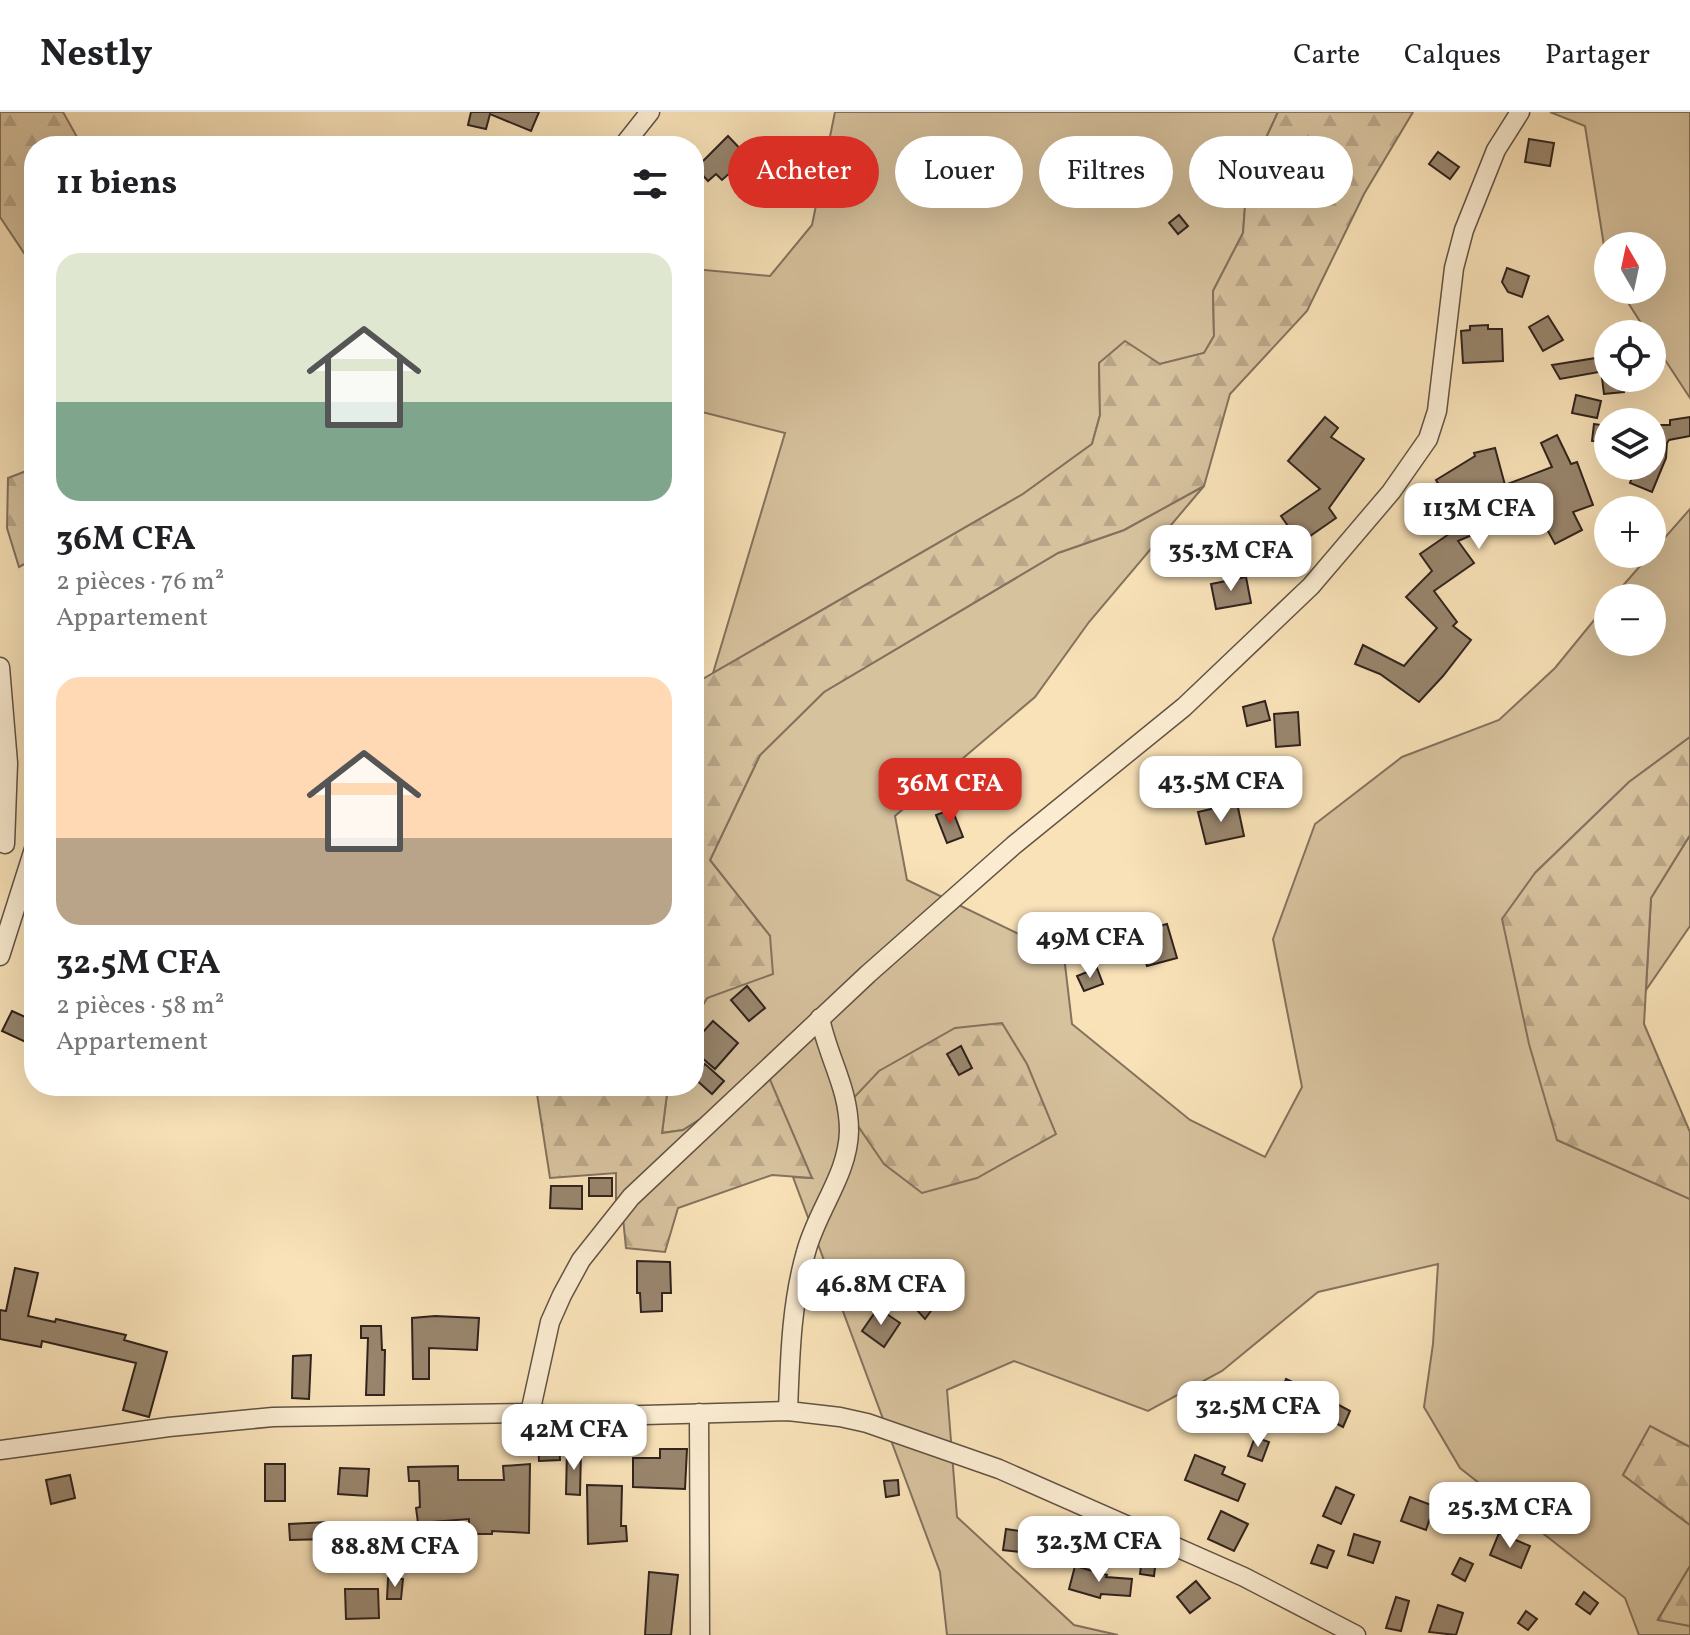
<!DOCTYPE html>
<html lang="fr">
<head>
<meta charset="utf-8">
<style>
	body { margin:0; font-family:Vollkorn,serif; background:#f6f6f6; color:#202124; height:100vh; display:flex; flex-direction:column; font-size:30px; white-space:nowrap }
	* { box-sizing:border-box; margin:0 }
	p { font-size:26px; color:#757577 }
	.icon { flex:none; width:44px; height:44px; fill:none; stroke:currentColor; stroke-width:2; stroke-linecap:round; stroke-linejoin:round }
	.map { position:relative; flex:1; overflow:hidden }
	.sheet { position:absolute; left:24px; top:24px; width:680px; height:960px; display:flex; flex-direction:column; background:#fff; border-radius:32px; box-shadow:0 8px 32px #0002 }
	.sheet>* { flex:none }
	.top-card { position:absolute; left:728px; top:24px; width:760px; height:72px; display:flex; gap:16px }
	.needle { width:52px; rotate:351deg }
	.tools { position:absolute; left:1594px; top:120px; display:grid; gap:16px }
	.tools a { display:grid; place-items:center; width:72px; height:72px; border-radius:50%; background:#fff; box-shadow:0 8px 32px #0002; font-size:40px }
	.price { position:absolute; translate:-50% -68px; padding:0 18px; border-radius:16px; background:#fff; color:#222; font-size:26px; line-height:52px; filter:drop-shadow(0 2px 4px #0008) }
	.price::after { content:''; position:absolute; left:50%; top:48px; width:24px; height:18px; margin-left:-12px; background:inherit; clip-path:polygon(0 0,100% 0,50% 100%) }
	.price.on { background:#d93025; color:#fff }
	ul { padding:0; list-style:none }
	li { display:grid; align-content:center; gap:16px; height:424px; padding:0 32px }
	li span { display:grid; place-items:center; height:248px; border-radius:24px; color:#555 }
	li>.icon { margin-inline-start:auto }
	span .icon { width:144px; height:144px; fill:#fffc; stroke-width:1 }
	li b { font-size:34px }
	h2 { display:flex; justify-content:space-between; align-items:center; height:96px; padding:0 32px; font-size:34px }
	.pill { padding:0 28px; border-radius:36px; background:#fff; box-shadow:0 8px 32px #0002; font-size:28px; line-height:72px }
	.pill.on { background:#d93025; color:#fff }
	header { display:flex; align-items:center; gap:48px; box-sizing:border-box; height:112px; padding:0 40px; background:#fff; border-bottom:2px solid #e0e0e0 }
	header strong { font-size:38px }
	nav { display:flex; gap:44px; margin-inline-start:auto; font-size:28px }
	.map>svg:first-child { display:block }
</style>
</head>
<body>
<header>
<strong>Nestly</strong>
<nav><a>Carte</a><a>Calques</a><a>Partager</a></nav>
</header>
<div class="map">
<svg width="1690" height="1523" viewBox="0 0 1690 1523">
	<defs>
		<pattern id="forest-firs" width="22" height="20" patternUnits="userSpaceOnUse" patternTransform="scale(2)"><rect width="22" height="20" fill="#d7c29e"/><path d="M5 1l3.5 6h-7zM16 11l3.5 6h-7z" fill="#b9a688"/></pattern>
	</defs>
	<rect width="100%" height="100%" fill="#f9e2b8"/>
	<filter id="stains"><feTurbulence type="fractalNoise" baseFrequency=".0025" numOctaves="4"/><feColorMatrix values="0 0 0 0 .2 0 0 0 0 .09 0 0 0 0 .02 0 0 0 .5 -.17"/></filter>
	<radialGradient id="worn" r=".72"><stop offset=".6" stop-color="#630" stop-opacity="0"/><stop offset="1" stop-color="#630" stop-opacity=".3"/></radialGradient>
	<!-- green -->
	<g fill="#d7c29e" stroke="#84725e" stroke-width="2">
		<path d="M835,0h443l-31,67 -4,54 -30,58 1,45 -10,17 -44,11 -61,-1 1,52 -8,29 -69,50 -310,179 72,-240 -91,-23v-141l76,7 42,-51z"/>
		<path d="M1550,0h140v286l-38,-58v-6h-4l-28,-44h32v-44h-44v25l-23,-145z"/>
		<path d="M1204,374l-115,136 -54,75 -140,119 12,64 157,76 8,68 118,96 75,37 37,-70 -29,-148 42,-115 87,-67 97,-37 56,-52 53,-65v39h44v-44h-40l78,-89v228l-61,45 -94,91 22,267 133,59v248l-40,-20 -27,48 67,50v41l-32,53 32,7v9h-51l-14,-37 -165,-130 -36,-61 9,-63 5,-80 -120,28 -96,79 -74,40 -134,-50 -67,29 10,127 117,108 44,10h-171l-7,-63 -147,-395 19,1 -78,-79 -51,31 -21,3 6,-47h26v-66l13,-22 63,-62 -60,-76 50,-105 64,-63 234,-139 66,-23z"/>
		<path d="M1690,723v91l-44,64 5,-92z"/>
	</g>
	<!-- forest -->
	<g fill="url(#forest-firs)" stroke="#84725e" stroke-width="2">
		<path d="M0,0h63l19,34h-48v122l-34,-51z"/>
		<path d="M1278,0h135l-49,82 -57,117 -77,83 -26,92 -80,44 -66,23 -234,139 -64,63 -50,105 60,76 3,38 -66,24 -13,22v-336l329,-190 69,-50 8,-29 -1,-52 26,-22 35,23 44,-11 10,-17 -1,-45 30,-58 4,-54z"/>
		<path d="M34,356v91l-15,8 -12,-39 1,-50z"/>
		<path d="M1690,625v98l-39,63 -7,126 46,108v67l-133,-59 -28,-96 -27,-125 33,-46 94,-91z"/>
		<path d="M1002,911l25,41 29,70 -79,44 -55,15 -38,-29 -39,-57 34,-36 76,-43z"/>
		<path d="M768,963l44,103 -40,-3 -94,33 -13,44 -39,-4 -3,-30 -7,-15v-30l-66,5 -13,-84 -8,-8h139l-6,47 21,-3z"/>
		<path d="M1650,1314l40,21v78l-67,-50z"/>
		<path d="M1690,1454v60l-32,-6z"/>
	</g>
	<!-- building -->
	<g fill="#99866e" stroke="#30231e" stroke-width="2">
		<path d="M471,0h68l-8,19 -41,-17 -4,15 -18,-4z"/>
		<path d="M728,24l20,21 -26,23 -6,-6 -8,7 -12,-13z"/>
		<path d="M1529,27l25,4 -4,23 -25,-4z"/>
		<path d="M1438,40l21,15 -9,12 -21,-15z"/>
		<path d="M1179,103l9,11 -10,8 -9,-11z"/>
		<path d="M1507,156l22,8 -7,21 -14,-5 -6,-10z"/>
		<path d="M1548,204l15,24 -20,11 -14,-24z"/>
		<path d="M1488,213v4h14l1,32 -40,2 -2,-32 9,-1v-4z"/>
		<path d="M1596,246l3,14 -39,7 -8,-14z"/>
		<path d="M1602,266h21l1,14 -20,2z"/>
		<path d="M1576,283l25,6 -4,17 -25,-5z"/>
		<path d="M1325,305l13,11 -7,9 33,22 -35,49 7,10 -36,25 -19,-27 39,-27 -32,-28z"/>
		<path d="M1690,305v19l-21,4 -2,3 -1,15 -14,34 -22,-9 6,-17h16v-41h18v-5z"/>
		<path d="M1594,312l14,2v17l-16,-2z"/>
		<path d="M1557,323l14,29 6,-2 16,43 -20,7 9,18 -27,14 -18,-33 -18,6 -4,-11 -32,-2 10,22 -35,15 16,22 -40,28 23,31 -4,4 18,14 -28,36 -24,26 -39,-28 -25,-10 8,-19 41,21 33,-38 -31,-31 26,-26 -12,-17 42,-29 -26,-45 39,-24 -1,-3 21,-5 10,37 47,-18 -11,-24z"/>
		<path d="M1246,465l5,26 -35,6 -5,-25z"/>
		<path d="M1265,589l5,19 -23,6 -4,-19z"/>
		<path d="M1298,600l2,33 -24,2 -2,-33z"/>
		<path d="M1237,691l7,33 -38,8 -8,-32z"/>
		<path d="M952,697l11,28 -16,6 -11,-28z"/>
		<path d="M1167,812l10,34 -30,8 -10,-34z"/>
		<path d="M1097,856l6,16 -19,7 -7,-15z"/>
		<path d="M747,874l18,22 -16,13 -18,-21z"/>
		<path d="M12,899l22,10v15l-4,8 -28,-13z"/>
		<path d="M713,909l25,22 -23,26 -21,-18v-9z"/>
		<path d="M961,934l11,22 -13,7 -12,-21z"/>
		<path d="M705,952l19,17 -12,13 -18,-16z"/>
		<rect x="589" y="1066" width="23" height="18"/>
		<path d="M551,1074h31v23l-32,-1z"/>
		<path d="M637,1149l33,1 1,31h-9v18l-21,1 -1,-19h-3z"/>
		<path d="M15,1156l23,5 -10,43 27,6 1,-3 70,16 -2,5 43,12 -18,65 -26,-7 13,-47 -94,-22 -1,6 -41,-8v-29l6,1z"/>
		<path d="M875,1171l9,11 -10,8 -9,-10z"/>
		<path d="M926,1184l10,8 -11,15 -9,-10z"/>
		<path d="M878,1196l22,15 -16,24 -22,-16z"/>
		<path d="M435,1204l44,2 -2,32 -48,-2v31h-16l-1,-61z"/>
		<path d="M361,1214h20l1,24h3l-1,45h-18l2,-57h-7z"/>
		<path d="M311,1243l-2,44 -17,-1 1,-42z"/>
		<path d="M1286,1267l13,6 -6,14 -13,-6z"/>
		<path d="M1337,1292l13,7 -7,16 -13,-7z"/>
		<path d="M1255,1325l14,5 -7,19 -14,-5z"/>
		<path d="M559,1326l1,22 -21,1 -1,-22z"/>
		<path d="M567,1337h14l-1,46 -14,-1z"/>
		<path d="M660,1337h27l-2,40 -52,-2v-29h27z"/>
		<path d="M1195,1343l30,12 -3,7 23,10 -7,17 -53,-21z"/>
		<rect x="265" y="1352" width="20" height="37"/>
		<path d="M530,1352l-1,69 -37,-2v3h-23v-15l-51,4 -2,-15 4,-1 -1,-26h-10l-1,-14 50,-1v14h46l-1,-14z"/>
		<path d="M340,1356l29,1 -2,27 -29,-2z"/>
		<path d="M70,1363l5,23 -24,6 -5,-24z"/>
		<path d="M898,1368l1,15 -13,2 -2,-16z"/>
		<path d="M587,1373l35,1 -1,40h5l1,15 -39,3z"/>
		<path d="M1336,1375l18,8 -13,29 -18,-8z"/>
		<path d="M1410,1385l24,9 -8,24 -25,-9z"/>
		<path d="M1221,1399l27,13 -14,27 -26,-12z"/>
		<path d="M328,1410l1,17 -39,1 -1,-16z"/>
		<path d="M1006,1417l26,4 -2,20 -27,-3z"/>
		<path d="M1499,1421l31,13 -9,22 -31,-13z"/>
		<path d="M1354,1422l26,8 -7,21 -25,-8z"/>
		<path d="M1062,1424l16,2 -3,18 -16,-3z"/>
		<path d="M1318,1433l16,6 -7,17 -16,-5z"/>
		<path d="M1142,1446l14,1 -2,17 -14,-2z"/>
		<path d="M1460,1446l13,6 -8,17 -13,-7z"/>
		<path d="M1075,1454l32,9 -1,2 26,2 -2,17 -29,-2 -1,4 -31,-9z"/>
		<path d="M649,1460l29,3 -7,60h-26z"/>
		<path d="M388,1466l15,1 -2,20h-14z"/>
		<path d="M1196,1469l14,17 -20,15 -13,-16z"/>
		<path d="M345,1477h33l1,29 -33,1z"/>
		<path d="M1584,1480l14,11 -8,11 -14,-10z"/>
		<path d="M1396,1485l13,4 -8,30 -15,-3z"/>
		<path d="M1438,1493l25,8 -7,22 -27,-3z"/>
		<path d="M1526,1499l11,8 -9,11 -10,-7z"/>
	</g>
	<g fill="none" stroke-linecap="round" stroke-linejoin="round">
		<!-- street casing -->
		<g stroke="#625344" stroke-width="21">
			<g id="street">
				<path d="M623,34l27,-34"/>
				<path d="M0,555l8,96 -3,81"/>
				<path d="M0,844l34,-107"/>
				<path d="M788,1299c2,-53 3,-107 18,-159 11,-42 42,-77 43,-121 0,-43 -21,-73 -29,-113"/>
				<path d="M530,1301l40,4 218,-6 52,6 27,6 132,46 245,108 112,58"/>
				<path d="M699,1301l1,222"/>
				<path d="M0,1338l169,-23 104,-10 257,-4 20,-91 12,-27 19,-35 50,-63 237,-223 146,-129 170,-138 127,-121 80,-94 37,-53 9,-28 17,-143 10,-38 32,-80 24,-38"/>
			</g>
		</g>
		<!-- street -->
		<use href="#street" stroke="#fbecd1" stroke-width="18"/>
	</g>
	<rect width="100%" height="100%" filter="url(#stains)"/>
	<rect width="100%" height="100%" fill="url(#worn)"/>
</svg>
<div class="tools">
<a><svg class="needle" viewBox="-14 -14 28 28"><path d="M0-13l5 13h-10z" fill="#e53935"/><path d="M0 13l5-13h-10z" fill="#757577"/></svg></a>
<a><svg class="icon" aria-label="locate" viewBox="0 0 24 24"><circle cx="12" cy="12" r="6"/><path d="M12 2v4M12 18v4M2 12h4M18 12h4"/></svg></a>
<a><svg class="icon" aria-label="layers" viewBox="0 0 24 24"><path d="M12 4l9 5-9 5-9-5zM3 14l9 5 9-5"/></svg></a>
<a>+</a>
<a>−</a>
</div>
<b class="price" style="left:1479px;top:439px">113M CFA</b>
<b class="price" style="left:1231px;top:481px">35.3M CFA</b>
<b class="price" style="left:1221px;top:712px">43.5M CFA</b>
<b class="price on" style="left:950px;top:714px">36M CFA</b>
<b class="price" style="left:1090px;top:868px">49M CFA</b>
<b class="price" style="left:881px;top:1215px">46.8M CFA</b>
<b class="price" style="left:1258px;top:1337px">32.5M CFA</b>
<b class="price" style="left:574px;top:1360px">42M CFA</b>
<b class="price" style="left:1510px;top:1438px">25.3M CFA</b>
<b class="price" style="left:1099px;top:1472px">32.3M CFA</b>
<b class="price" style="left:395px;top:1477px">88.8M CFA</b>
<div class="top-card">
<a class="pill on">Acheter</a>
<a class="pill">Louer</a>
<a class="pill">Filtres</a>
<a class="pill">Nouveau</a>
</div>
<section class="sheet">
<h2>11 biens<svg class="icon" aria-label="filters" viewBox="0 0 24 24"><path d="M4 7h16M4 17h16"/><circle cx="9" cy="7" r="2"/><circle cx="15" cy="17" r="2"/></svg></h2>
<ul>
<li><span style="background:linear-gradient(#dfe7d0 60%,#7fa58c 0)"><svg class="icon" aria-label="home" viewBox="0 0 24 24"><path d="M3 11l9-7 9 7M6 9v11h12V9"/></svg></span><div><b>36M CFA</b><p>2 pièces · 76 m²</p><p>Appartement</p></div></li>
<li><span style="background:linear-gradient(#ffd9b3 65%,#b9a48a 0)"><svg class="icon" aria-label="home" viewBox="0 0 24 24"><path d="M3 11l9-7 9 7M6 9v11h12V9"/></svg></span><div><b>32.5M CFA</b><p>2 pièces · 58 m²</p><p>Appartement</p></div></li>
</ul>
</section>
</div>
</body>
</html>
